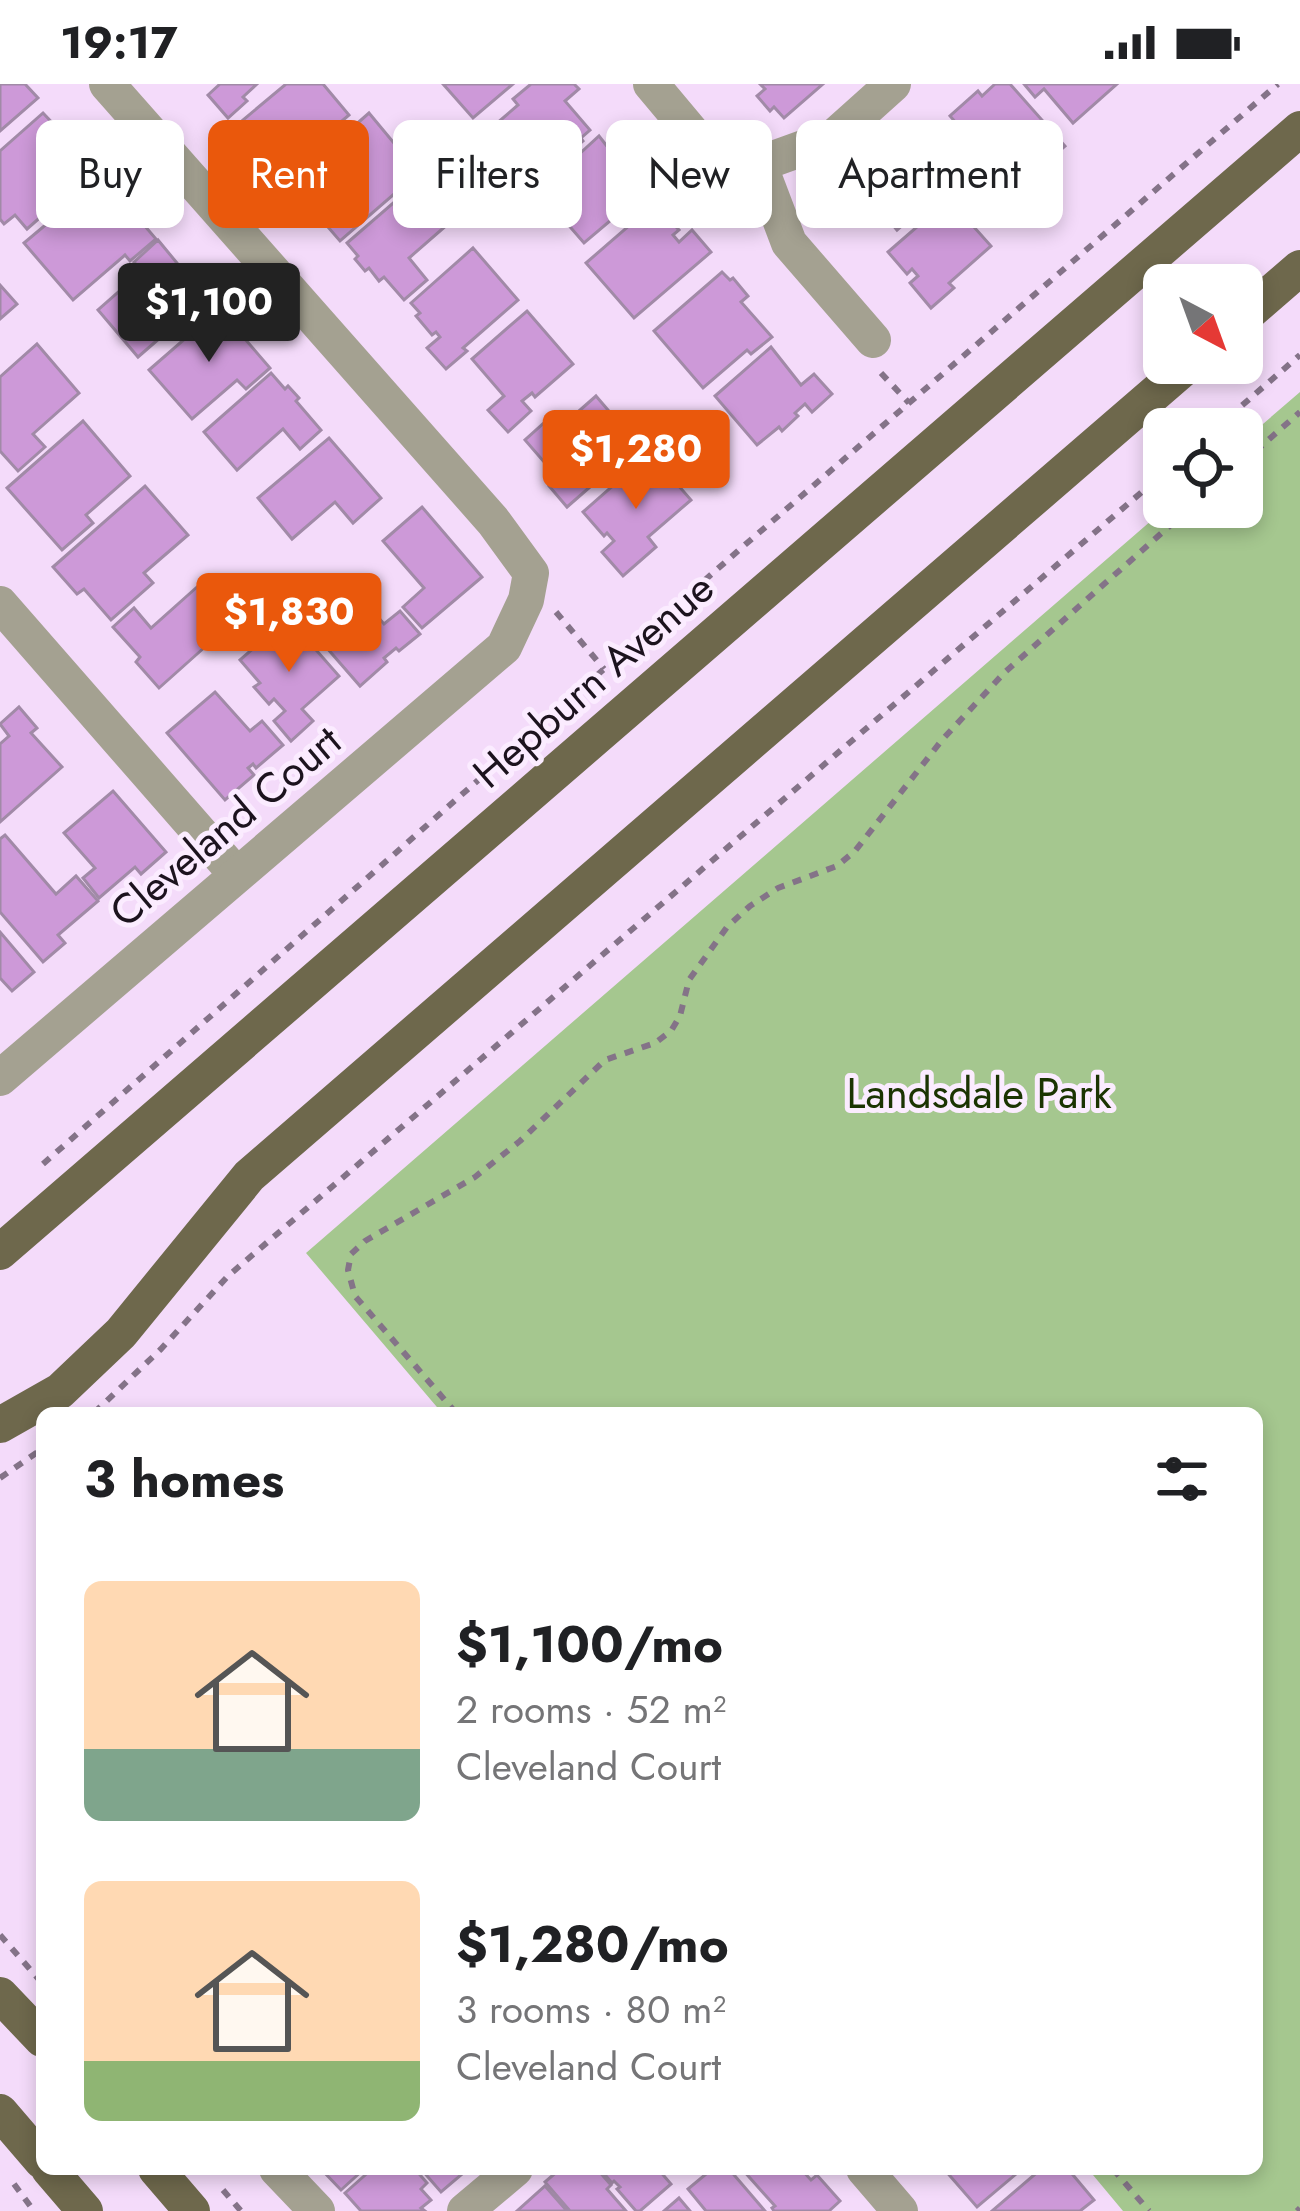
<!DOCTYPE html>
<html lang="en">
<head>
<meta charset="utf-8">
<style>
	body { margin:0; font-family:Jost,sans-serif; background:#f6f6f6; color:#202124; height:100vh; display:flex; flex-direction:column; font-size:45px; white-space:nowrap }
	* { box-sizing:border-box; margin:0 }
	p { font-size:39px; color:#757577 }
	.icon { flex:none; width:66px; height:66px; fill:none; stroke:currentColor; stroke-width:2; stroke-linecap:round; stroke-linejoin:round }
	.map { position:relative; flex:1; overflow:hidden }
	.drawer { position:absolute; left:36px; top:1323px; width:1227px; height:768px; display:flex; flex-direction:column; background:#fff; border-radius:18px; box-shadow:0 6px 18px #0003 }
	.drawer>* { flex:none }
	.guide { position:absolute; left:36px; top:36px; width:1230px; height:108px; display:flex; gap:24px }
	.needle { width:78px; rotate:139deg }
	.fabs { position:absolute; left:1143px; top:180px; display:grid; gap:24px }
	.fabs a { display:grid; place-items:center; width:120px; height:120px; border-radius:18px; background:#fff; box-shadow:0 6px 18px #0003; font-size:60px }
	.price { position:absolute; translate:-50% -102px; padding:0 27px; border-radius:12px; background:#ea580c; color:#fff; font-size:39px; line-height:78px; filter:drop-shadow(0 3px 6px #0008) }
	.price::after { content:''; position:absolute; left:50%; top:72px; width:36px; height:27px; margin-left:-18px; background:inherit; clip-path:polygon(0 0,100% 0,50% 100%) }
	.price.active { background:#222; color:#fff }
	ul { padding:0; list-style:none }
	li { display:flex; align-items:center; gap:36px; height:300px; padding:0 48px }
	li span { display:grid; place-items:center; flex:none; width:336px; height:240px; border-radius:18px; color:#555 }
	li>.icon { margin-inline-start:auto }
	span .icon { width:144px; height:144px; fill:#fffc; stroke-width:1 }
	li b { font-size:51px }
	h2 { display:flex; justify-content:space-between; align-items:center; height:144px; padding:0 48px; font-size:51px }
	.chip { padding:0 42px; border-radius:18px; background:#fff; box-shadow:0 6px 18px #0003; font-size:42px; line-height:108px }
	.chip.active { background:#ea580c; color:#fff }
	.status { display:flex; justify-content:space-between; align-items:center; height:84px; padding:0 60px; background:#fff; direction:ltr }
	.status svg { height:33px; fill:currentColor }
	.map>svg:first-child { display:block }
</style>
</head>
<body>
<div class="status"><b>19:17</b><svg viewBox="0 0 49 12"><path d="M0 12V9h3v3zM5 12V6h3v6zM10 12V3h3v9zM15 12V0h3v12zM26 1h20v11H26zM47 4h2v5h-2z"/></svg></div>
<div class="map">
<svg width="1300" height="2127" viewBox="0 0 1300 2127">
	<rect width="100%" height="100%" fill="#f4dbfa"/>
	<!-- green -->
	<path fill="#a5c78f" d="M1300,308v1819h-177l-35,-42h169v-756h-815l-136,-160 861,-746h75v-65z"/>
	<!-- building -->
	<g fill="#cd99d8" stroke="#a18aa7" stroke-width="3">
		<path d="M0,0h25l13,14 -38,33z"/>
		<path d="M220,0h37l-14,13 4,4 -19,17 -20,-23z"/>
		<path d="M286,0h37l26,31 -69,59 -19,-21 8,-7 -2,-3 -5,5 -19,-28z"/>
		<path d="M443,0h70l-40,34z"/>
		<path d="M531,0h43l5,5 -14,12 25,29 -9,8 2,3 -55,47 -21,-25 7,-5 -25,-28 29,-25 -5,-6z"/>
		<path d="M760,0h63l-39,34 -10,-11 -4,4 -13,-15 8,-7z"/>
		<path d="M995,0h15l55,62 -50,44 -65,-74 28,-25 4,5z"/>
		<path d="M1024,0h93l-44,39 -29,-34 -9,8z"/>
		<path d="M43,29l19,20 5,-5 26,29 -6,5 7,8 -67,59 -12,-14 -11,9 -4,-5v-68z"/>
		<path d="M369,29l29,35 4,-3 21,24 -83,72 -19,-22 8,-7 -8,-10 -4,4 -23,-27z"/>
		<path d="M913,49l41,46 -57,51 -20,-24 3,-3 -5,-6 -13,12 -19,-21 20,-17 3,4z"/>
		<path d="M599,52l7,9 4,-4 20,23 -5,4 26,29 -22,19 -5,-7 -40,34 -45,-52z"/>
		<path d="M106,90l18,21 -3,3 35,41 -26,22 -5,-6 -52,45 -49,-57z"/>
		<path d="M422,94l34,39 -47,41 18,22 -23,20 -20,-23 -5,4 -10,-13 -4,3 -10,-12 3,-3 -11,-13z"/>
		<path d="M949,115l42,47 -42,37 5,5 -23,20 -21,-25 8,-7 -6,-7 -5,5 -19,-22z"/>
		<path d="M654,120l25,26 -6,5 6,7 13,-12 19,22 -77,66 -48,-55z"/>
		<path d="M158,156l19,23 -4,3 10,12 8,-7 7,9 -3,3 12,14 -69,60 -40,-47 44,-39 -8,-9z"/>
		<path d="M473,164l45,52 -55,48 4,3 -21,18 -19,-21 13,-11 -4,-5 -4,3 -16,-19 4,-3 -9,-10z"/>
		<path d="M722,188l8,8 3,-2 15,18 -7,6 31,35 -21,17 -4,-4 -44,38 -49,-57z"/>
		<path d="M0,201l17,19 -17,15z"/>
		<path d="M219,225l51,59 -24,21 -9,-9 -45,39 -43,-49z"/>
		<path d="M527,227l46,53 -38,33 -3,-4 -10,8 9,10 -23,21 -20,-22 16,-14 -32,-37z"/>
		<path d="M37,260l42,49 -46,41 12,13 -27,24 -18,-20v-74z"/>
		<path d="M771,263l30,38 13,-11 18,20 -20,18 -7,-8 -10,9 3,3 -16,15 -3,-4 -22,18 -42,-49z"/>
		<path d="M271,289l14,16 3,-3 11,12 -3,3 25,29 -21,19 -17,-20 -46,41 -33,-38z"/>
		<path d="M596,312l42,49 -71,62 -18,-21 9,-8 -33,-38 20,-18 9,11z"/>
		<path d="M83,337l47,55 -44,39 7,8 -31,27 -55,-62z"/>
		<path d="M329,354l52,60 -28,25 -18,-21 -43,37 -34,-41z"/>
		<path d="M650,369l41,47 -43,37 8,10 -33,29 -21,-24 12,-11 -7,-8 -3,3 -21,-24z"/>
		<path d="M145,402l43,49 -44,38 9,10 -42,37 -27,-31 -7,5 -24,-27z"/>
		<path d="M422,423l60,70 -60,51 -19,-21 21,-19 -41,-47z"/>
		<path d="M343,493l41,47 16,-13 20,23 -21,17 -3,-3 -12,10 3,4 -27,24 -61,-70z"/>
		<path d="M197,503l15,17 4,-3 18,20 -75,67 -23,-26 4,-5 -27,-30 21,-19 17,20z"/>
		<path d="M288,534l51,58 -37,33 11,12 -22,20 -17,-20 11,-10 -11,-12 -5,5 -15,-17 6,-4 -20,-23z"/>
		<path d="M215,608l35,39 12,-10 21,24 -27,23 -3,-4 -5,4 6,7 -29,25 -58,-67z"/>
		<path d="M19,623l18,21 -6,5 31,34 -62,55v-78l9,-8 -9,-12z"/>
		<path d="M113,707l53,61 -25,22 -6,-7 -36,31 -16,-20 12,-10 -31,-35z"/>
		<path d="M5,751l51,59 20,-18 22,25 -40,34 7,8 -22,19 -43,-50v-73z"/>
		<path d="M0,848l34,40 -22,19 -12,-13z"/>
		<path d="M321,2085h43l-23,21z"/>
		<path d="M372,2085h43l12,14 -6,6 10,11 -10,8 4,3h-64l-16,-18z"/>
		<path d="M421,2085h47l-27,23z"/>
		<path d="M560,2085h37l14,16 -4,4 19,22h-56l-25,-29z"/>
		<path d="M600,2085h58l13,15 -31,27h-4l-19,-22 3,-2 -6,-6 -2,2z"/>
		<path d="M712,2085h17l36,42h-59l-18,-22z"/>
		<path d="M742,2085h59l10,11 6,-5 23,26 -11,10h-55l-2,-3 3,-2z"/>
		<path d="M944,2085h78l-45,38z"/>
		<path d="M1041,2085h27l26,31 -14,11h-88z"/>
		<path d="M545,2102l22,25h-50z"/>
		<path d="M679,2114l11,13h-26z"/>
	</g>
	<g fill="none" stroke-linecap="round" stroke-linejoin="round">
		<!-- path -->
		<g stroke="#847388" stroke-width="6" stroke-dasharray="9 9" stroke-linecap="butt">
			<path d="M881,289l28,30"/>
			<path d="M1215,345l85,-74"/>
			<path d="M1242,379l58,-51"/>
			<path d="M556,528l48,57"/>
			<path d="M43,1080l696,-614 539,-466"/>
			<path d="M94,1329l67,-64 67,-73 936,-803"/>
			<path d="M456,1329l-101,-117 -7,-26 3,-16 14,-13 110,-64 45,-36 85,-81 50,-17 16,-12 9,-15 9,-36 38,-53 23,-21 28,-18 59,-22 18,-15 87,-111 63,-68 186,-165"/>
			<path d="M0,1394l42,-29"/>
			<path d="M0,1851l42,48"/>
			<path d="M1113,2085l36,42"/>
			<path d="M14,2100l20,27"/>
			<path d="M223,2106l18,21"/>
			<path d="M1297,2127l3,-3"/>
		</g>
		<!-- street -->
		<g stroke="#a4a191" stroke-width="36">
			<path d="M651,0l57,68 51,12 75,-27 59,-53"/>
			<path d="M759,80l30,79 84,97"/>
			<path d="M0,520l236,270"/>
			<path d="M0,994l504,-431 22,-47 5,-27 -38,-52 -386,-437"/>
			<path d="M277,2085l40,42"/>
			<path d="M864,2085l36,42"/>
			<path d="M465,2127l50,-42"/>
		</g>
		<!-- primary -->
		<g stroke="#6e684c" stroke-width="36">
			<path d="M1242,234l58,-50"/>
			<path d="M0,1168l1300,-1123"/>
			<path d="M0,1341l60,-34 61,-58 128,-157 941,-813"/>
			<path d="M0,1911l42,44"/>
			<path d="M0,2028l42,49"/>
			<path d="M49,2085l36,42"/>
			<path d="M156,2085l36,42"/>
		</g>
	</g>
	<g text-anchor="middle" stroke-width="10" stroke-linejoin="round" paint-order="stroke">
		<!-- street labels -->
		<g font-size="42" fill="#1c131e" stroke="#fbecff">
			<text transform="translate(593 596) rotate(-41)" y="15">Hepburn Avenue</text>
			<text transform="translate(225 742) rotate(-40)" y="15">Cleveland Court</text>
		</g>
		<!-- park labels -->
		<g font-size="42" fill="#1b3402" stroke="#fbecff">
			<text x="979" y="1024">Landsdale Park</text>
		</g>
	</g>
</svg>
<div class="fabs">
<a><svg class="needle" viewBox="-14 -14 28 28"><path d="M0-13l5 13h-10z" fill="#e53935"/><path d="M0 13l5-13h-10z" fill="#757577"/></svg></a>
<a><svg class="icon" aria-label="locate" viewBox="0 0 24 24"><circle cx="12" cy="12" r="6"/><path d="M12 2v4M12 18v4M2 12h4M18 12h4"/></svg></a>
</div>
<b class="price active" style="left:209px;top:281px">$1,100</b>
<b class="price" style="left:636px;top:428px">$1,280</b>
<b class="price" style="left:289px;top:591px">$1,830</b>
<div class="guide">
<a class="chip">Buy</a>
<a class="chip active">Rent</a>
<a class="chip">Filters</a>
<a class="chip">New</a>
<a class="chip">Apartment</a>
</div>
<section class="drawer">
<h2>3 homes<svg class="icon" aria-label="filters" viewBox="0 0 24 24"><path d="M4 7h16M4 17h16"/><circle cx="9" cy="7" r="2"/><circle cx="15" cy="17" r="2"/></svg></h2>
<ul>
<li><span style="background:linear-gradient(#ffd9b3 70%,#7fa58c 0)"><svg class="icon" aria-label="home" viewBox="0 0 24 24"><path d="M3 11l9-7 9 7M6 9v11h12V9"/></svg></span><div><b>$1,100/mo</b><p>2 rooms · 52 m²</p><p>Cleveland Court</p></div></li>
<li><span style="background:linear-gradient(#ffd9b3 75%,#8fb573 0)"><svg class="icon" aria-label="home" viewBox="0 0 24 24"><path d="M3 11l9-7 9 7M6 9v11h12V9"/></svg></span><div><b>$1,280/mo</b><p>3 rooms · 80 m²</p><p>Cleveland Court</p></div></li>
</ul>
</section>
</div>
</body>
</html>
